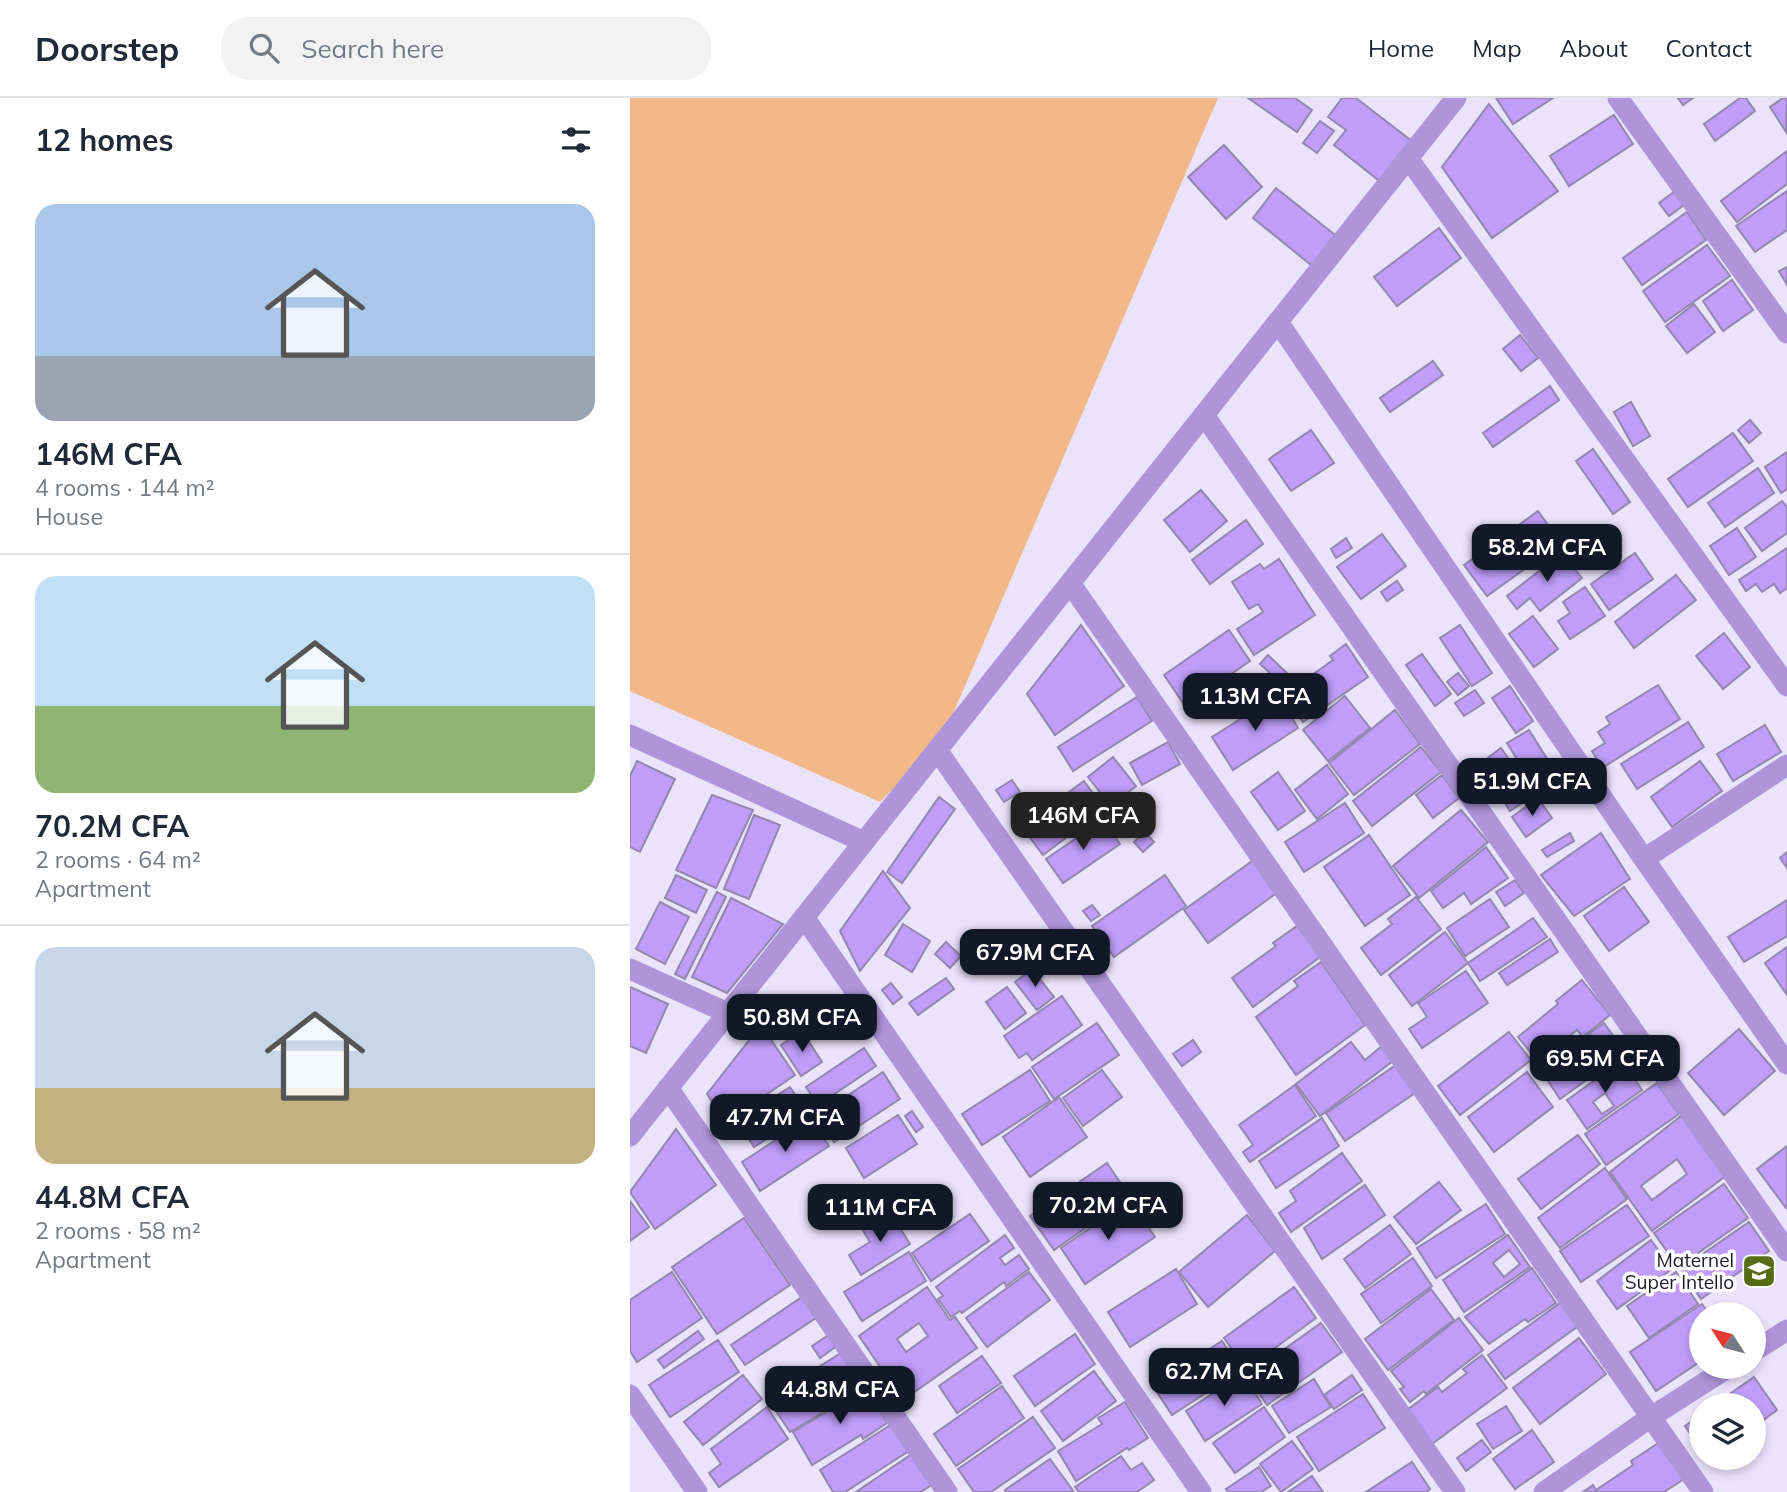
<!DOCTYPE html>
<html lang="en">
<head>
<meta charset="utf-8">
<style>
	body { margin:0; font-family:Mulish,sans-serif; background:#f2f2f3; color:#1f2937; height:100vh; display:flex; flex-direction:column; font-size:26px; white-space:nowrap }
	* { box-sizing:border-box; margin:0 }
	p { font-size:23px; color:#747a83 }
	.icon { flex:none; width:38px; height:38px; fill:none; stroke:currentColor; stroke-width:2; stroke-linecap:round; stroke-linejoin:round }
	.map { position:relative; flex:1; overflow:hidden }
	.panel { display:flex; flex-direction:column; background:#fff; width:630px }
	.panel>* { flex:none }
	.needle { width:46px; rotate:306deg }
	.fabs { position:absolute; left:1059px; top:1204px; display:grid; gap:14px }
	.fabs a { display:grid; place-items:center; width:77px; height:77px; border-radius:50%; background:#fff; box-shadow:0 4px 10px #0003; font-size:35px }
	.price { position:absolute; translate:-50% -60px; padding:0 16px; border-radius:14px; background:#111827; color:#fff; font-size:23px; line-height:46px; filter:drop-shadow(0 2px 4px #0008) }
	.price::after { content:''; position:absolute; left:50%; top:42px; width:21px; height:16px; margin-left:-10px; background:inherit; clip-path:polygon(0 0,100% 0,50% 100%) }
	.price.selected { background:#222; color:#fff }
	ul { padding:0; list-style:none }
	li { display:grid; align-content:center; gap:14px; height:371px; padding:0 35px }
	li+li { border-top:2px solid #e0e1e3 }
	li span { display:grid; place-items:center; height:217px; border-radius:21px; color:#555 }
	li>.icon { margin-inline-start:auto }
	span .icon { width:126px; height:126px; fill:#fffc; stroke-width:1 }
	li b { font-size:30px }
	h2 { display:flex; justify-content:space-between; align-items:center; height:84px; padding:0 35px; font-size:30px }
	header { display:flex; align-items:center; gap:42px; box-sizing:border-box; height:98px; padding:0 35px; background:#fff; border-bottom:2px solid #e0e1e3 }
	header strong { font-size:33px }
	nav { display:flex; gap:38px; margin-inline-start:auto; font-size:24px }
	.search { width:490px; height:63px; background:#f2f2f3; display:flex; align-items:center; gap:18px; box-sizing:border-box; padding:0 24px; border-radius:28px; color:#747a83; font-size:26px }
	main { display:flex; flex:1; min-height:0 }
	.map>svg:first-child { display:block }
</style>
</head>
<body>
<header>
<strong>Doorstep</strong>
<div class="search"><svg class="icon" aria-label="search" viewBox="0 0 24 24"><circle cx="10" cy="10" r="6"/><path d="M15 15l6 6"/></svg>Search here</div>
<nav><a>Home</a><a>Map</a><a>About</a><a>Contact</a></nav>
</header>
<main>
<section class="panel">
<h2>12 homes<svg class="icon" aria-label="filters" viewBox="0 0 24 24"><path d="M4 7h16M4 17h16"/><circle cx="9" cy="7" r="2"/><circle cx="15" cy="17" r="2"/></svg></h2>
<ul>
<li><span style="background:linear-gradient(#a9c7e8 70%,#9aa5b1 0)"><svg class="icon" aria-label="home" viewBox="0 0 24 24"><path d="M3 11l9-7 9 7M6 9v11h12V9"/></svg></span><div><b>146M CFA</b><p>4 rooms · 144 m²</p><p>House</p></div></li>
<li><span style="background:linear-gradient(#bfe0f5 60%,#8fb573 0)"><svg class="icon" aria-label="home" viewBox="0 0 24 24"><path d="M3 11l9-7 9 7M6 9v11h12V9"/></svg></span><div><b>70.2M CFA</b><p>2 rooms · 64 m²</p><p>Apartment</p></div></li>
<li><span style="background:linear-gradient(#c9d6e8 65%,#c2b280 0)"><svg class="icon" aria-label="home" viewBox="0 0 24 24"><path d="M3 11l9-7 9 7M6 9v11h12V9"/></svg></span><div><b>44.8M CFA</b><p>2 rooms · 58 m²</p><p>Apartment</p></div></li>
</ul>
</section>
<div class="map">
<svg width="1157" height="1394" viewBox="0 0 1157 1394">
	<rect width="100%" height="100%" fill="#ebe3fc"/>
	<!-- green -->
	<path fill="#f2b889" d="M0,0h588l-275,639 -63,65 -250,-111z"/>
	<!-- building -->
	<g fill="#bf9df9" stroke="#9487ad" stroke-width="2" fill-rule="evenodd">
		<path d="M618,0h47l17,12 -15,22z"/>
		<path d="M712,0h14l57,44 -31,41 -48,-38 12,-15 -18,-13z"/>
		<path d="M866,0h57l-40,26z"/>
		<path d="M1048,0h15l-10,7z"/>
		<path d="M1110,0h6l9,13 -40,30 -11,-17z"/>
		<path d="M1153,0h4l-1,34 -16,-25z"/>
		<path d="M859,6l69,87 -66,47 -50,-71z"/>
		<path d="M984,17l19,29 -64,42 -19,-30z"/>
		<path d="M690,23l14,10 -17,22 -14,-10z"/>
		<path d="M594,47l38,42 -36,32 -38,-42z"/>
		<path d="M1157,53v33l-50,38 -16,-21z"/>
		<path d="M646,90l59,47 -24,30 -58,-47z"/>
		<path d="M1157,93v39l-32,22 -19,-26z"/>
		<path d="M1044,94l10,13 -15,11 -10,-13z"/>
		<path d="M1057,114l19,28 -64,45 -19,-27z"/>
		<path d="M809,130l22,30 -64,48 -23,-29z"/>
		<path d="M1077,147l23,31 -65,46 -22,-31z"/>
		<path d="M1157,169v18l-8,-14z"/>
		<path d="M1102,182l21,30 -30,21 -20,-30z"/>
		<path d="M1064,206l21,28 -28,21 -21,-27z"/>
		<path d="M890,237l18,23 -17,13 -18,-22z"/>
		<path d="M803,263l10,14 -53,37 -10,-14z"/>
		<path d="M920,288l9,14 -66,47 -10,-14z"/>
		<path d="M1001,304l19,34 -17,10 -19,-34z"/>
		<path d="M1120,322l11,13 -12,10 -11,-13z"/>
		<path d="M681,332l23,33 -43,28 -22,-32z"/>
		<path d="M1103,335l20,28 -65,46 -20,-28z"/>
		<path d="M963,351l37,53 -17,12 -37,-53z"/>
		<path d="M1157,354v37l-6,4 -16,-26z"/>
		<path d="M1128,370l16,25 -49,34 -17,-24z"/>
		<path d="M571,392l26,31 -37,31 -26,-32z"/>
		<path d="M1152,403l5,6v26l-25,18 -17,-23z"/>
		<path d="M908,413l23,32 -74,53 -23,-31z"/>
		<path d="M616,422l17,24 -53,40 -18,-24z"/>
		<path d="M1107,430l19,29 -27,18 -19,-29z"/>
		<path d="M752,436l24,32 -45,33 -24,-32z"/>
		<path d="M716,440l6,10 -16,10 -5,-9z"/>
		<path d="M1157,450v40l-7,5 -6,-9 -12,8 -6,-8 -10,7 -7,-11z"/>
		<path d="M932,455l20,25 -42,33 -10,-13 -13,11 -10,-13z"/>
		<path d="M1005,455l18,26 -44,31 -18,-26z"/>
		<path d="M649,461l36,56 -61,40 -17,-26 26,-17 -5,-8 -9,5 -17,-27 28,-18 4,5z"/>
		<path d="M1046,477l20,25 -62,48 -19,-26z"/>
		<path d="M767,483l6,9 -16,11 -6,-9z"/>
		<path d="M955,489l20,29 -35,23 -12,-18 12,-8 -7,-11z"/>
		<path d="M903,518l25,33 -24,18 -25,-33z"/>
		<path d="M451,527l43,61 -69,49 -28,-41z"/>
		<path d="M830,527l32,48 -20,13 -32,-48z"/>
		<path d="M599,532l21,31 -65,45 -21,-31z"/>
		<path d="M1094,535l26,34 -27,22 -27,-33z"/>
		<path d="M716,546l22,33 -65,45 -19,-27 49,-35 -3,-4z"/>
		<path d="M792,556l29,40 -16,12 -29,-41z"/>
		<path d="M638,557l23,22 -8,8 -23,-21z"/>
		<path d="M828,575l11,13 -11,9 -11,-13z"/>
		<path d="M1028,587l22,34 -78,49 -10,-17 13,-8 -7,-11 12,-8 -4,-7z"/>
		<path d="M880,588l23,35 -17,12 -24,-35z"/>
		<path d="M845,592l9,13 -20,13 -9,-13z"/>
		<path d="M648,597l20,33 -65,42 -21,-33z"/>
		<path d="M715,598l25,32 -42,33 -25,-31z"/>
		<path d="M507,599l15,24 -79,50 -15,-24z"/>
		<path d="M765,612l25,34 -66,51 -25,-32z"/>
		<path d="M1058,624l16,25 -67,42 -16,-25z"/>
		<path d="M1135,627l16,27 -48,29 -16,-27z"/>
		<path d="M899,632l29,46 -22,14 -29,-47z"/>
		<path d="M538,644l12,22 -38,21 -12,-22z"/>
		<path d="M791,649l20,25 -69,54 -19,-25z"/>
		<path d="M871,650l10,14 -20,15 -10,-14z"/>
		<path d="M483,659l23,29 -25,20 -23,-29z"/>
		<path d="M7,663l38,18 -35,73 -10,-5v-71z"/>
		<path d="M1070,663l22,30 -50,36 -21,-30z"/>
		<path d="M697,667l21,29 -31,25 -22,-29z"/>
		<path d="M648,674l27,39 -27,19 -27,-38z"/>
		<path d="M812,677l17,23 -26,20 -17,-23z"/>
		<path d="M891,678l13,19 -24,16 -12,-19z"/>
		<path d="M382,682l8,12 -16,10 -8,-12z"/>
		<path d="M454,683l20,28 -61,46 -21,-28z"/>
		<path d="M82,697l41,15 -37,78 -40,-18z"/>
		<path d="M309,699l16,12 -53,74 -15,-11z"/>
		<path d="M908,700l14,20 -26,19 -14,-20z"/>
		<path d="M715,705l19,30 -60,39 -19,-30z"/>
		<path d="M831,712l27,32 -69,56 -26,-32z"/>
		<path d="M509,715l9,13 -11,8 -9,-12z"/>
		<path d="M124,717l26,10 -31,74 -25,-10z"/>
		<path d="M473,722l17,24 -57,39 -17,-24z"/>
		<path d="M515,734l9,10 -11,10 -9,-10z"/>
		<path d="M940,735l4,8 -27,16 -5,-7z"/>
		<path d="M971,735l29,46 -56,37 -33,-41z"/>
		<path d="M739,737l41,60 -45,31 -41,-59z"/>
		<path d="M856,749l22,31 -37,26 -7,-11 -21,15 -12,-17z"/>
		<path d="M1157,754v16l-7,-10z"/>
		<path d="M625,761l23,33 -70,51 -24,-33z"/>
		<path d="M253,773l27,37 -50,63 -20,-40z"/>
		<path d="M46,777l31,15 -11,23 -31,-15z"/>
		<path d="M535,777l21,31 -72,51 -22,-31z"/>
		<path d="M885,782l9,13 -19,13 -9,-14z"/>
		<path d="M994,789l25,35 -40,29 -25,-35z"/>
		<path d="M87,794l9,5 -41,82 -10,-5z"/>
		<path d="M786,799l25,32 -60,46 -20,-27 31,-24 -4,-5z"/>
		<path d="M101,800l52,26 -56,69 -35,-16z"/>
		<path d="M860,801l19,28 -44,29 -18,-28z"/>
		<path d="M1157,802v36l-43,26 -16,-25z"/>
		<path d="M30,804l29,15 -24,47 -29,-15z"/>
		<path d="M462,807l8,10 -9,6 -8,-10z"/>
		<path d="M903,820l14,19 -67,44 -12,-18z"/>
		<path d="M273,826l27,17 -18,31 -27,-17z"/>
		<path d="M667,828l23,31 -67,50 -21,-29 44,-32 -3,-3z"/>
		<path d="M815,834l23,31 -56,43 -23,-31z"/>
		<path d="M920,841l8,13 -51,33 -8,-12z"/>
		<path d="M316,844l15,14 -11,12 -15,-14z"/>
		<path d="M1157,849v48l-22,-32z"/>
		<path d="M422,853l9,12 -13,9 -9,-13z"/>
		<path d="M691,864l44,63 -69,50 -40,-58 42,-31 -4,-5z"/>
		<path d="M402,871l22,28 -17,13 -22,-28z"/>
		<path d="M836,873l22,32 -66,45 -13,-19 18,-12 -9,-14z"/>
		<path d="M316,880l8,11 -36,26 -9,-12z"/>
		<path d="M952,882l28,35 -27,22 -6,-7 -39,32 -20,-25 40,-33 -2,-3z"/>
		<path d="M261,885l11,14 -9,7 -11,-14z"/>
		<path d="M0,889l38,17 -22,49 -16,-7z"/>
		<path d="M377,889l19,26 -21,16 -19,-27z"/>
		<path d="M432,898l20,29 -50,35 -5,-7 -8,5 -15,-22z"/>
		<path d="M224,925l6,11 -8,4 -6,-10z"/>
		<path d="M467,925l22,32 -65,44 -22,-32z"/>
		<path d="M974,925l21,29 -65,47 -20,-30z"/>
		<path d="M131,927l34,50 -69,47 -19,-28z"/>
		<path d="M1109,931l36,42 -51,44 -36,-42z"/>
		<path d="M172,933l20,31 -21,14 -20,-31z"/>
		<path d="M879,934l22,28 -71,55 -22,-29z"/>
		<path d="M563,942l8,12 -19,14 -9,-12z"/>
		<path d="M721,944l14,18 17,-14 11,15 -73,55 -24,-32z"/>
		<path d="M234,950l12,18 -58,39 -12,-18z"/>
		<path d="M992,963l20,29 -55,39 -20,-29zM975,995l9,13 -12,8 -9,-12z"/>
		<path d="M766,967l19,28 -70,48 -19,-28z"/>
		<path d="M400,972l20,31 -68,44 -20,-31z"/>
		<path d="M472,972l20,27 -39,29 -20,-28z"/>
		<path d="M253,974l17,27 -66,43 -17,-26z"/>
		<path d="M897,974l26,35 -59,45 -26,-35z"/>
		<path d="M1027,985l22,31 -73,51 -21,-31z"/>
		<path d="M665,987l21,31 -66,46 -7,-10 10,-7 -14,-20z"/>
		<path d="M160,989l17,26 -53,34 -17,-27z"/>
		<path d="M429,999l28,40 -57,40 -27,-40z"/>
		<path d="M282,1013l11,16 -7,5 -11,-16z"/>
		<path d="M268,1017l19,29 -53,34 -18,-30z"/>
		<path d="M1051,1018l46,59 -75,56 -42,-59zM1047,1061l10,15 -35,26 -11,-14z"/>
		<path d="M180,1020l19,28 -69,45 -18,-29z"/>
		<path d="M692,1020l17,28 -63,42 -17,-27z"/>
		<path d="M46,1031l40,56 -61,44 -25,-37z"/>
		<path d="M948,1037l22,29 -59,45 -23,-30z"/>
		<path d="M1157,1048v61l-1,1 -29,-39z"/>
		<path d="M712,1055l20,28 -71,51 -12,-19 17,-12 -6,-10z"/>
		<path d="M477,1065l23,34 -76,53 -24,-34z"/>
		<path d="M975,1070l22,31 -67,49 -22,-30z"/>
		<path d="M809,1084l22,28 -45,34 -22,-27z"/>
		<path d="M1094,1086l24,34 -70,49 -24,-34z"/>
		<path d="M735,1087l20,30 -63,44 -18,-31z"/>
		<path d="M0,1103l19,26 -19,14z"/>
		<path d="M500,1103l25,36 -70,47 -24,-36z"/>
		<path d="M856,1106l19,30 -69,44 -19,-30z"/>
		<path d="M997,1107l22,31 -68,46 -21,-31z"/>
		<path d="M260,1114l20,32 -49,31 -12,-20 21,-13 -8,-13z"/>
		<path d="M340,1116l19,27 -58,40 -19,-28z"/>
		<path d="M617,1117l28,36 -67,56 -29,-35z"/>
		<path d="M114,1120l46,67 -73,49 -45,-67z"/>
		<path d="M1119,1124l20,29 -68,48 -20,-30z"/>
		<path d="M760,1127l21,29 -46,34 -21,-29z"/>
		<path d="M375,1137l9,13 -14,10 5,7 14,-10 10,14 -23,17 -2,-4 -42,31 -2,-2 -9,6 -13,-18 5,-3 -7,-9z"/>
		<path d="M878,1137l22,32 -66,45 -21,-32zM879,1152l11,14 -16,13 -11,-14z"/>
		<path d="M1021,1142l21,29 -55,40 -20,-28z"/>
		<path d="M279,1154l17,29 -64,40 -18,-29z"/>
		<path d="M783,1160l19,28 -51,37 -20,-29z"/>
		<path d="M902,1170l24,35 -28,19 -3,-3 -36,25 -24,-27z"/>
		<path d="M546,1171l21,35 -67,43 -22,-35z"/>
		<path d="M42,1174l30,46 -65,44 -7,-11v-51z"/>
		<path d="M399,1174l21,28 -63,47 -21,-29z"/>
		<path d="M1046,1174l22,32 -49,34 -22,-32z"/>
		<path d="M297,1189l23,33 5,-3 22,31 -74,52 -44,-64zM289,1225l9,13 -22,16 -9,-13z"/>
		<path d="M664,1189l22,31 -70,51 -22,-31z"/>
		<path d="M801,1191l23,31 -66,50 -23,-31z"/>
		<path d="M172,1199l14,21 -71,47 -14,-20z"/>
		<path d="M930,1205l17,24 -72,52 -17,-24z"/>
		<path d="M1072,1206l7,10h-8v47l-45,30 -26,-39z"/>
		<path d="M829,1220l24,32 -57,44 -2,-3 -14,11 -10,-13 4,-2 -13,-16z"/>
		<path d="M691,1225l21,29 -75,53 -20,-29z"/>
		<path d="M68,1233l6,8 -40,29 -6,-8z"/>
		<path d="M200,1236l8,11 -18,13 -8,-12z"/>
		<path d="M445,1236l20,30 -60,42 -21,-30z"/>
		<path d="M949,1240l27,36 -66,50 -27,-36z"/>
		<path d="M88,1242l21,32 -69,45 -21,-32z"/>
		<path d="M592,1243l19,29 -69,45 -19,-29z"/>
		<path d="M211,1255l21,36 -72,43 -22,-33z"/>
		<path d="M852,1257l25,33 -75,56 -25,-34 31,-23 4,5 25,-19 -4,-4z"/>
		<path d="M352,1258l19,27 -44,30 -18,-27z"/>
		<path d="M464,1273l22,30 -53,40 -22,-30z"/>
		<path d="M613,1276l19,30 -57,37 -19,-30z"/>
		<path d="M113,1277l19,24 -59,46 -19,-23z"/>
		<path d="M722,1277l10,15 -28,19 -10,-14z"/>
		<path d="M1124,1279l23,33 -23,17v-22h-40z"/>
		<path d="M684,1281l17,28 -42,26 -17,-27z"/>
		<path d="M372,1288l22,32 -68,48 -22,-32z"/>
		<path d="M236,1290l21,35 -24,16 -2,-4 -49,30 -19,-33z"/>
		<path d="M733,1296l22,34 -66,43 -22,-34z"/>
		<path d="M495,1304l23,36 -19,12 -2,-2 -51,33 -18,-30 44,-27 -4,-6z"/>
		<path d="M876,1308l16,25 -29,18 -16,-25z"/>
		<path d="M137,1309l21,32 -69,48 -10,-14 12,-9 -10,-15z"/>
		<path d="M634,1309l21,30 -50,36 -22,-30z"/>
		<path d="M1071,1317v34l-16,-23z"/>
		<path d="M403,1319l22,31 -64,44h-17l-16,-23z"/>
		<path d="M262,1326l17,27 -64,41h-12l-13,-22z"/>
		<path d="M902,1332l22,32 -39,27 -22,-30z"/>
		<path d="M852,1342l9,12 -25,19 -9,-13z"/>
		<path d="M1033,1342l24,37 -23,15h-81l10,-7 3,5 37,-25 -2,-4z"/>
		<path d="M662,1343l21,28 -32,23 -21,-28z"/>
		<path d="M282,1356l21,30 -12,8h-65z"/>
		<path d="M491,1358l10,14 11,-7 12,17 -17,12h-58l-4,-5z"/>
		<path d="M420,1361l24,33h-68l-1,-2z"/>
		<path d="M782,1364l18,27 -4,3h-60z"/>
		<path d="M629,1369l12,19 -10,6h-33l-2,-3z"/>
		<path d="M682,1378l11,16h-35z"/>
	</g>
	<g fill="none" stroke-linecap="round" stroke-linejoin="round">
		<!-- minor -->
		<g stroke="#ae95da" stroke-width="21">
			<path d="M988,0l169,235"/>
			<path d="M778,60l379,528"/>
			<path d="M648,224l366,537 143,205"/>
			<path d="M574,317l583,836"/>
			<path d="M440,485l633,909"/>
			<path d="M0,637l234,107"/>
			<path d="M307,652l518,742"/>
			<path d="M1014,761l143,-94"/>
			<path d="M174,819l397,575"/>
			<path d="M0,871l98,44"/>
			<path d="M38,990l279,404"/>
			<path d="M0,1038l826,-1038"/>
			<path d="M1124,1253l33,-21"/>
			<path d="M0,1297l67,97"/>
			<path d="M914,1394l107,-75 78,-50"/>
		</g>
	</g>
	<!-- icons -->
	<defs>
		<g id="school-square" transform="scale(1.75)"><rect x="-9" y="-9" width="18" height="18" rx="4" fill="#5a6b16" stroke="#fff"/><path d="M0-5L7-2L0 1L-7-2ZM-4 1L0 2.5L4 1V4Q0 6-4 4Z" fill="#fff"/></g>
	</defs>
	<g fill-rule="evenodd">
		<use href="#school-square" x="1129" y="1173"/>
	</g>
	<g text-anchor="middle" stroke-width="7" stroke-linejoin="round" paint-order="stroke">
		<!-- poi labels -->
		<g font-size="19" fill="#1e1927" stroke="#fff" text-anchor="end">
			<text x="1104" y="1169">Maternel<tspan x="1104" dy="22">Super Intello</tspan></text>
		</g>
	</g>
</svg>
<div class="fabs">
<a><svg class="needle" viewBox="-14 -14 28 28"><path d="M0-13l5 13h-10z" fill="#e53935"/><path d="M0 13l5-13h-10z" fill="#747a83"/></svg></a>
<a><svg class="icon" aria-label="layers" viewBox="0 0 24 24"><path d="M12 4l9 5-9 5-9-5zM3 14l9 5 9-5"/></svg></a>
</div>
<b class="price" style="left:917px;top:486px">58.2M CFA</b>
<b class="price" style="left:625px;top:635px">113M CFA</b>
<b class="price" style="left:902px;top:720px">51.9M CFA</b>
<b class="price selected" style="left:453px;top:754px">146M CFA</b>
<b class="price" style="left:405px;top:891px">67.9M CFA</b>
<b class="price" style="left:172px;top:956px">50.8M CFA</b>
<b class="price" style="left:975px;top:997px">69.5M CFA</b>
<b class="price" style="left:155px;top:1056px">47.7M CFA</b>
<b class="price" style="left:478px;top:1144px">70.2M CFA</b>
<b class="price" style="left:250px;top:1146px">111M CFA</b>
<b class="price" style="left:594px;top:1310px">62.7M CFA</b>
<b class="price" style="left:210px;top:1328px">44.8M CFA</b>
</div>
</main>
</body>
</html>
